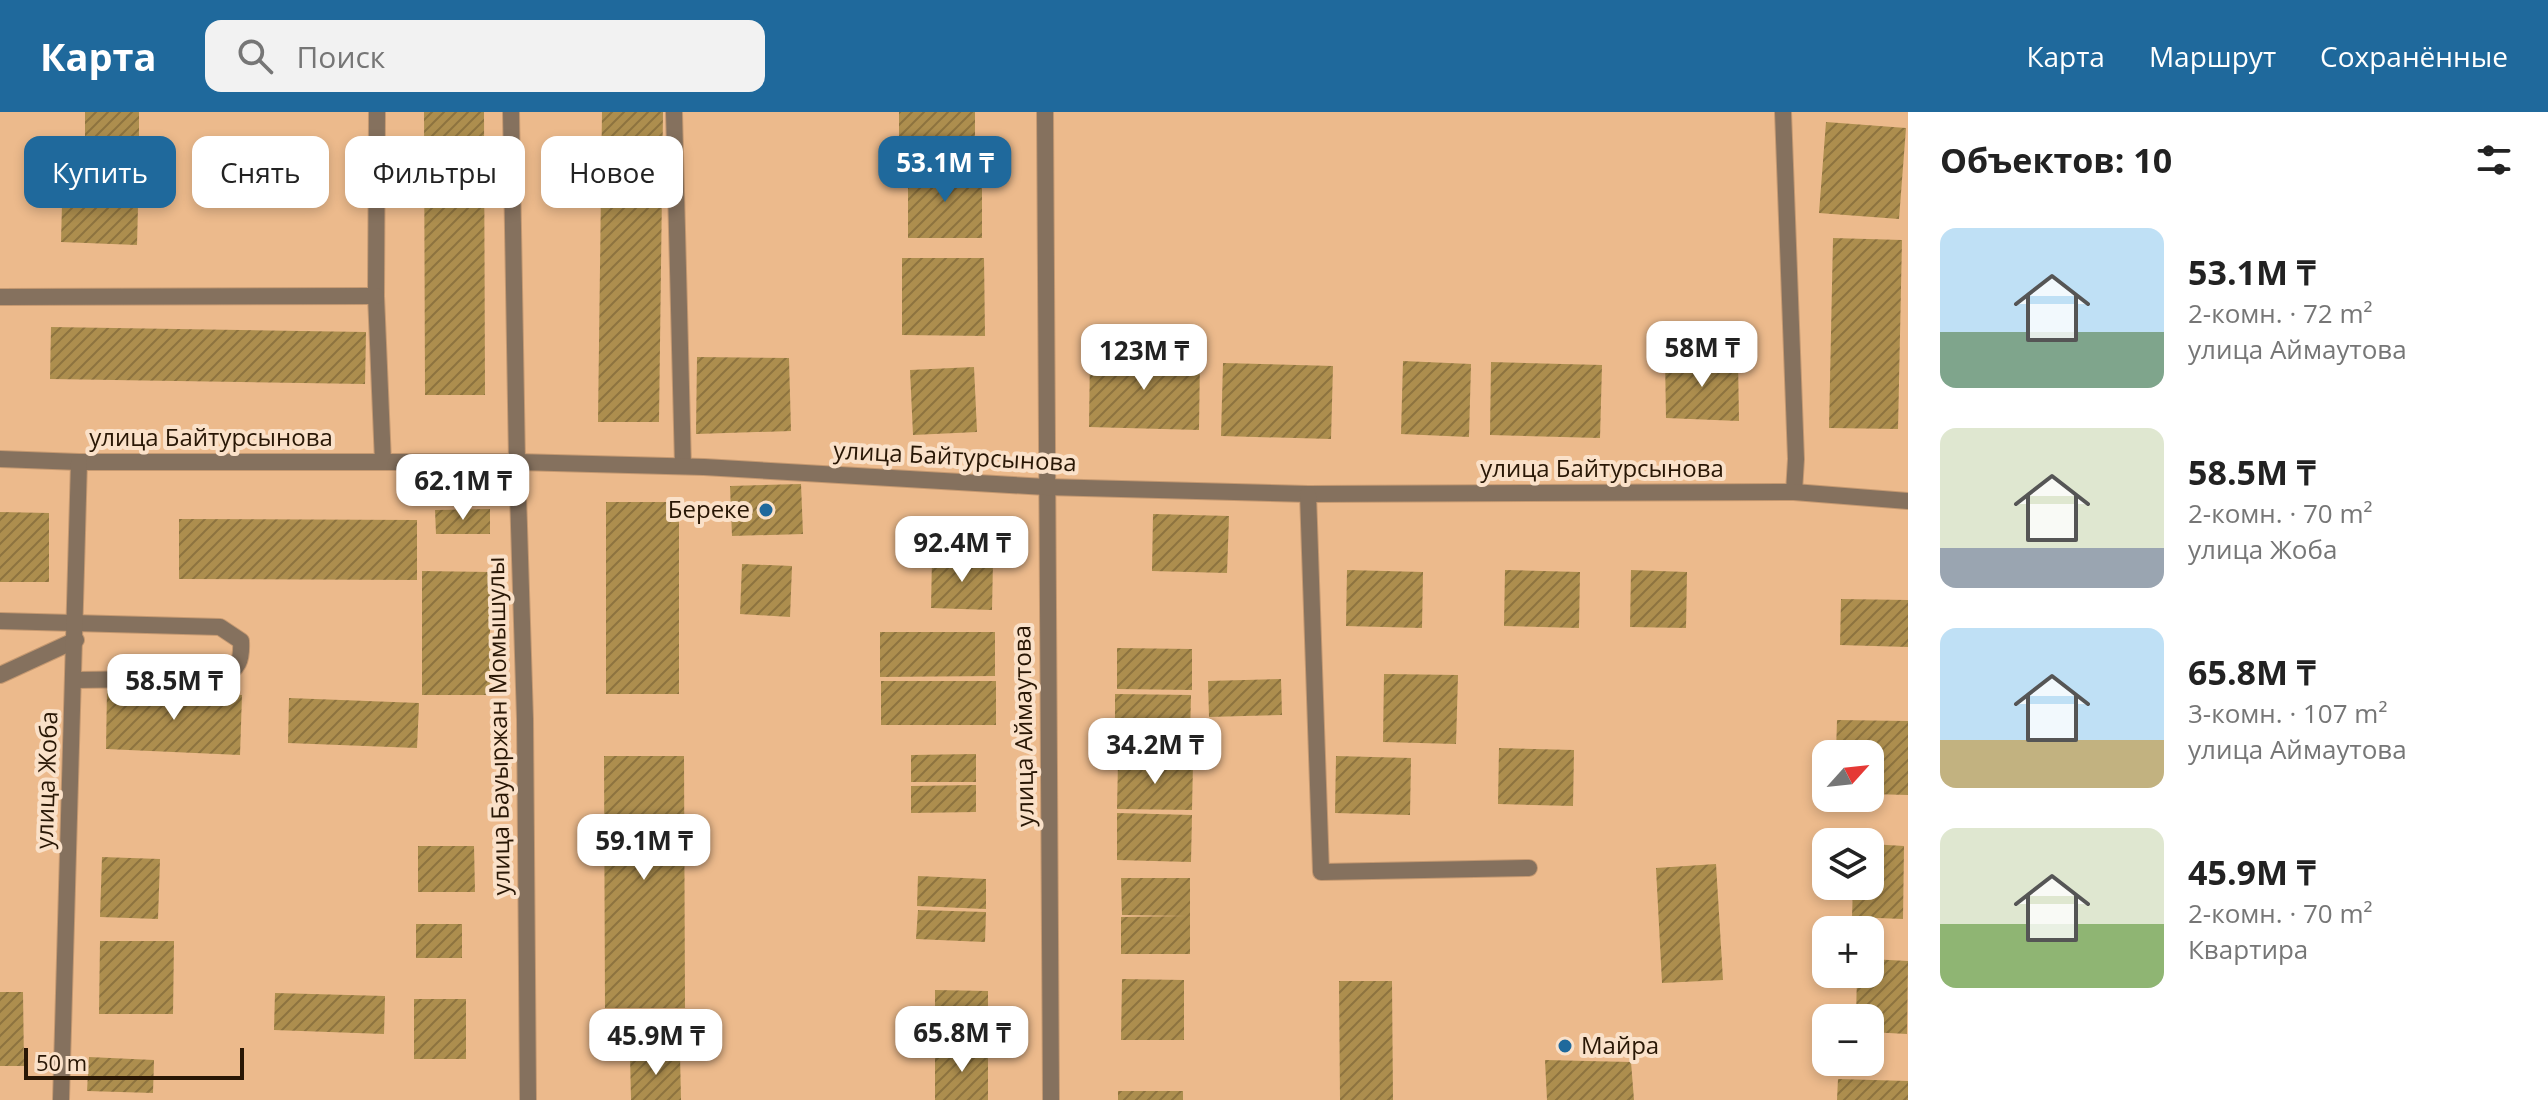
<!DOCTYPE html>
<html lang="ru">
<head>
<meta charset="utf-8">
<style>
	body { margin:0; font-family:"Open Sans",sans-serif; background:#f2f2f2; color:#222; height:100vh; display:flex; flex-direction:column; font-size:30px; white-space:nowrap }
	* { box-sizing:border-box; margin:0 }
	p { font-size:26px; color:#767676 }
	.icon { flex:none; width:44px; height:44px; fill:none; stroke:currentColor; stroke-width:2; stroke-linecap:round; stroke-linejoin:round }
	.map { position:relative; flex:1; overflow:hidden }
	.side { display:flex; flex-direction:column; background:#fff; width:640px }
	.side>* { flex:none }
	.top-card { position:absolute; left:24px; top:24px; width:760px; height:72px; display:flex; gap:16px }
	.needle { width:52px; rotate:63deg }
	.tools { position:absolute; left:1812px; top:628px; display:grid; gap:16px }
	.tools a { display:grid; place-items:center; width:72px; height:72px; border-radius:16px; background:#fff; box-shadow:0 4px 12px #0003; font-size:40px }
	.scale { position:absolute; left:24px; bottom:20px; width:220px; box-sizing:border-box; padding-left:8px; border:4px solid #291705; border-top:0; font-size:22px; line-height:28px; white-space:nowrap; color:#291705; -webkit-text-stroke:6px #fae1c9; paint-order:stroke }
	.price { position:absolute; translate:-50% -68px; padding:0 18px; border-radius:16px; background:#fff; color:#222; font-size:26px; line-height:52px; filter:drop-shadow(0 2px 4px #0008) }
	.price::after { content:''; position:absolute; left:50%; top:48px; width:24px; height:18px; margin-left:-12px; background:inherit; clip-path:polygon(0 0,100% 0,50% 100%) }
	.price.on { background:#1f699c; color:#fff }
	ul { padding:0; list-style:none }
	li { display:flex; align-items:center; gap:24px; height:200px; padding:0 32px }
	li span { display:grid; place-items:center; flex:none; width:224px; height:160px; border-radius:16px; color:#555 }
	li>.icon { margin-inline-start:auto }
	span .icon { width:96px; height:96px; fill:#fffc; stroke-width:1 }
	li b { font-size:34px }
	h2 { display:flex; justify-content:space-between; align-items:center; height:96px; padding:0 32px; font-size:34px }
	.chip { padding:0 28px; border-radius:16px; background:#fff; box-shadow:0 4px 12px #0003; font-size:28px; line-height:72px }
	.chip.on { background:#1f699c; color:#fff }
	header { display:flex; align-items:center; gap:48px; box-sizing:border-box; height:112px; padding:0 40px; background:#1f699c; color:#fff }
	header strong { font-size:38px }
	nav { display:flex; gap:44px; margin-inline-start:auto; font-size:28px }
	.search { width:560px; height:72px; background:#f2f2f2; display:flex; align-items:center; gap:20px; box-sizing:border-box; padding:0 28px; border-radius:16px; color:#767676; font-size:30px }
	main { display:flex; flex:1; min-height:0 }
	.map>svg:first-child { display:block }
</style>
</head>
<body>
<header>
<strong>Карта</strong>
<div class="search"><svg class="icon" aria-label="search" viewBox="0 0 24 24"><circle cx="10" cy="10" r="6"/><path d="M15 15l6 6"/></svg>Поиск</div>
<nav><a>Карта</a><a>Маршрут</a><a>Сохранённые</a></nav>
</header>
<main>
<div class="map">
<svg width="1908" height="988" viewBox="0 0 1908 988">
	<defs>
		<pattern id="building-hatch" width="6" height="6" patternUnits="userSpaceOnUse" patternTransform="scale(2)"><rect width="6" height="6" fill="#ad8e4e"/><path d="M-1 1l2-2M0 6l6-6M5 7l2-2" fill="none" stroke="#8d733f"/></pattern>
	</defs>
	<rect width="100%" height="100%" fill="#ecba8c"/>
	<!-- building -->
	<g fill="url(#building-hatch)">
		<rect x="85" y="0" width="54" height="29"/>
		<path d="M424,0h60l1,283h-60z"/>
		<path d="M602,0h61l-4,310h-61z"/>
		<path d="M899,0h76v38l-76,-1z"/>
		<path d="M1826,10l80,6 -7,91 -80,-6z"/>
		<path d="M63,54l76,2 -2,77 -76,-3z"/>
		<rect x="908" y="57" width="74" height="69"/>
		<path d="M1833,126l69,2 -4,189 -69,-1z"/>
		<path d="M902,146h82l1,78 -83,-1z"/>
		<path d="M51,215l315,5 -1,52 -315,-5z"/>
		<path d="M1090,242l110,3 -1,73 -110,-3z"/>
		<path d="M697,245l92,1 2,73 -95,3z"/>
		<path d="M1665,245l73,3 1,61 -73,-3z"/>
		<path d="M1403,249l68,3 -2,73 -68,-3z"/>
		<path d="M1491,250l111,3 -2,73 -110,-3z"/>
		<path d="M1223,251l110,3 -2,73 -110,-3z"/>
		<path d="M974,255l3,65 -64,3 -3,-65z"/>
		<path d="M801,372l2,50 -71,2 -2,-50z"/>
		<rect x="606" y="390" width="73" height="192"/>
		<path d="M490,397v25h-54l-1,-24z"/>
		<path d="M0,400l49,1v69h-49z"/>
		<path d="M1153,402l76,2 -2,57 -75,-2z"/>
		<path d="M179,407l238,1v60l-238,-1z"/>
		<path d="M932,447l61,2 -1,49 -61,-2z"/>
		<path d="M742,452l50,2 -2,51 -50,-3z"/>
		<path d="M1347,458l76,2 -1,56 -76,-2z"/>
		<path d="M1505,458l75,2 -1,56 -75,-2z"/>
		<path d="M1631,458l56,2 -1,56 -56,-1z"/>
		<path d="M422,459l68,1v123h-68z"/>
		<path d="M1841,487l67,1v47l-68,-2z"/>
		<path d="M880,520h115v44l-115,1z"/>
		<path d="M1117,536l75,1v41l-75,-1z"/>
		<path d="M1384,562l74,1 -2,69 -73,-2z"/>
		<path d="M1281,567l1,36 -73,2 -1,-36z"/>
		<rect x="881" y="569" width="115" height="44"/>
		<path d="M107,578l135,5 -2,60 -134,-6z"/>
		<path d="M1115,582l76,1 -1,41 -75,-1z"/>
		<path d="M289,586l130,5 -2,45 -129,-5z"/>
		<path d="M1837,608l71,1v74l-38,-1v-40h-34z"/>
		<path d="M1499,636l75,2 -1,56 -75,-2z"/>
		<path d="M976,642v28h-65v-27z"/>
		<path d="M604,644h80l1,252h-80z"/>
		<path d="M1336,644l75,2 -1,57 -75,-2z"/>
		<path d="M1118,650l75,1 -1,47 -75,-1z"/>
		<path d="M976,673v27l-65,1v-27z"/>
		<path d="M1117,701l75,2 -1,47 -74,-2z"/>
		<path d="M1870,732l34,2 -1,73 -51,-2 1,-31h17z"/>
		<path d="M418,734h56l1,46h-57z"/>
		<path d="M102,745l58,2 -2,60 -58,-2z"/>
		<path d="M1716,752l7,116 -61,3 -6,-115z"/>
		<path d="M918,764l68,3v30l-69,-3z"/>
		<path d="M1121,766h69v76h-69v-37l65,-1 -64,-1z"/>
		<path d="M918,798l68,2 -1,30 -69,-3z"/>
		<rect x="416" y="812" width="46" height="34"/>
		<path d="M100,829h74l-1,73h-74z"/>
		<path d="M1870,847l38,2 -1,73 -37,-2v-14h-14l1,-44h13z"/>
		<path d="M1122,867l62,1v60h-63z"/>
		<path d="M1339,869h53l1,119h-53z"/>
		<path d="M935,878l53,1v52h-53z"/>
		<path d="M0,880h23l1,74h-24z"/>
		<path d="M275,881l110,3 -1,38 -110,-4z"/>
		<rect x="414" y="887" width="52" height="60"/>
		<path d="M988,935v53h-53v-52z"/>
		<path d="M630,942h50l1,46h-50z"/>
		<path d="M89,945l65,3 -1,33 -66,-2z"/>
		<path d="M1545,948l86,2 3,38h-87z"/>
		<path d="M1838,967l70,2v19h-71z"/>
		<rect x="1118" y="979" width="65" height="9"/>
	</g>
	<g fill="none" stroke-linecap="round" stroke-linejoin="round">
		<!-- service casing -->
		<g stroke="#c59971" stroke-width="18">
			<g id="service">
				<path d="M377,0l-1,184 7,166"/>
				<path d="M0,185l376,-1"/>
			</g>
		</g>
		<!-- minor casing -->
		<g stroke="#c59971" stroke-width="18">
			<g id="minor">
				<path d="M511,0l6,350 8,257 3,381"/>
				<path d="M674,0l9,354"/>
				<path d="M1045,0l6,988"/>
				<path d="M1783,0l13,347 -2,33"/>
				<path d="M0,347l79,3h438l187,5 342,20 262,7 486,-2 114,9"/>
				<path d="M1308,382l13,378 208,-4"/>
				<path d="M0,509l220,6 21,14c1,19 -2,28 -20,37l-147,2"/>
				<path d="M0,563l76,-35"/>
				<path d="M61,988l18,-638"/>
			</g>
		</g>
		<!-- service -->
		<use href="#service" stroke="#85715e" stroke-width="16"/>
		<!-- minor -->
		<use href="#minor" stroke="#85715e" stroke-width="16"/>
	</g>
	<!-- markers -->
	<g fill="#1f699c" stroke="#fae1c9" stroke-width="3">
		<circle cx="766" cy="398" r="8"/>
		<circle cx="1565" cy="934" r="8"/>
	</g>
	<g text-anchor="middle" stroke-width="8" stroke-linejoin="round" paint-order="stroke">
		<!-- street labels -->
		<g font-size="24" fill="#291705" stroke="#fae1c9">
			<text x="211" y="334">улица Байтурсынова</text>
			<text transform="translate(955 345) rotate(3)" y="8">улица Байтурсынова</text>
			<text x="1602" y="365">улица Байтурсынова</text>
			<text transform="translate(499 614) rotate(-91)" y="8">улица Бауыржан Момышулы</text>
			<text transform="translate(1024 614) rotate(-91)" y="8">улица Аймаутова</text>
			<text transform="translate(47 668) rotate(-88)" y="8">улица Жоба</text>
		</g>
		<!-- poi labels -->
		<g font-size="24" fill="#291705" stroke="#fae1c9" text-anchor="end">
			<text x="750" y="406">Береке</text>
			<text x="1581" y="942" text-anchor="start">Майра</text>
		</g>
	</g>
</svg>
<div class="tools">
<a><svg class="needle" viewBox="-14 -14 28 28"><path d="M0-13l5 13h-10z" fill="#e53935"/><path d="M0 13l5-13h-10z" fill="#767676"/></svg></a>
<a><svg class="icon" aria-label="layers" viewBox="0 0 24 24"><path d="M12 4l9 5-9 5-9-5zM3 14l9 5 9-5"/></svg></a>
<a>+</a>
<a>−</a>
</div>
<div class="scale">50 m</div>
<b class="price on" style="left:945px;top:92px">53.1M ₸</b>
<b class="price" style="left:1702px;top:277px">58M ₸</b>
<b class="price" style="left:1144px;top:280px">123M ₸</b>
<b class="price" style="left:463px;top:410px">62.1M ₸</b>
<b class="price" style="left:962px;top:472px">92.4M ₸</b>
<b class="price" style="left:174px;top:610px">58.5M ₸</b>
<b class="price" style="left:1155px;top:674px">34.2M ₸</b>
<b class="price" style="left:644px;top:770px">59.1M ₸</b>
<b class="price" style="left:962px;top:962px">65.8M ₸</b>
<b class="price" style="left:656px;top:965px">45.9M ₸</b>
<div class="top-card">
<a class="chip on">Купить</a>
<a class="chip">Снять</a>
<a class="chip">Фильтры</a>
<a class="chip">Новое</a>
</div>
</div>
<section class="side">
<h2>Объектов: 10<svg class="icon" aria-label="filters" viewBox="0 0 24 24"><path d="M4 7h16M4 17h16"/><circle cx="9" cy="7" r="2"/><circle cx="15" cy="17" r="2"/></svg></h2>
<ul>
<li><span style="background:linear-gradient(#bfe0f5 65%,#7fa58c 0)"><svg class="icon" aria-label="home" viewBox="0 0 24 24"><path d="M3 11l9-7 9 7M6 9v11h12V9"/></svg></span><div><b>53.1M ₸</b><p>2-комн. · 72 m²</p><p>улица Аймаутова</p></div></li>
<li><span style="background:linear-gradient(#dfe7d0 75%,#9aa5b1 0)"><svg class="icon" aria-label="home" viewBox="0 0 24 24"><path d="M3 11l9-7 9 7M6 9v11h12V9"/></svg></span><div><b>58.5M ₸</b><p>2-комн. · 70 m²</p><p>улица Жоба</p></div></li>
<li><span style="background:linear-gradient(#bfe0f5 70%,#c2b280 0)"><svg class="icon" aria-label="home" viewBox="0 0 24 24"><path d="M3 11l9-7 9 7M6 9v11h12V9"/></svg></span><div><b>65.8M ₸</b><p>3-комн. · 107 m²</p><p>улица Аймаутова</p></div></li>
<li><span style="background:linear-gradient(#dfe7d0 60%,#8fb573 0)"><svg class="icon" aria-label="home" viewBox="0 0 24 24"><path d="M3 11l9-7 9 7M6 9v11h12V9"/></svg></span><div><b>45.9M ₸</b><p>2-комн. · 70 m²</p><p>Квартира</p></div></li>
</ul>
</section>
</main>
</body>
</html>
